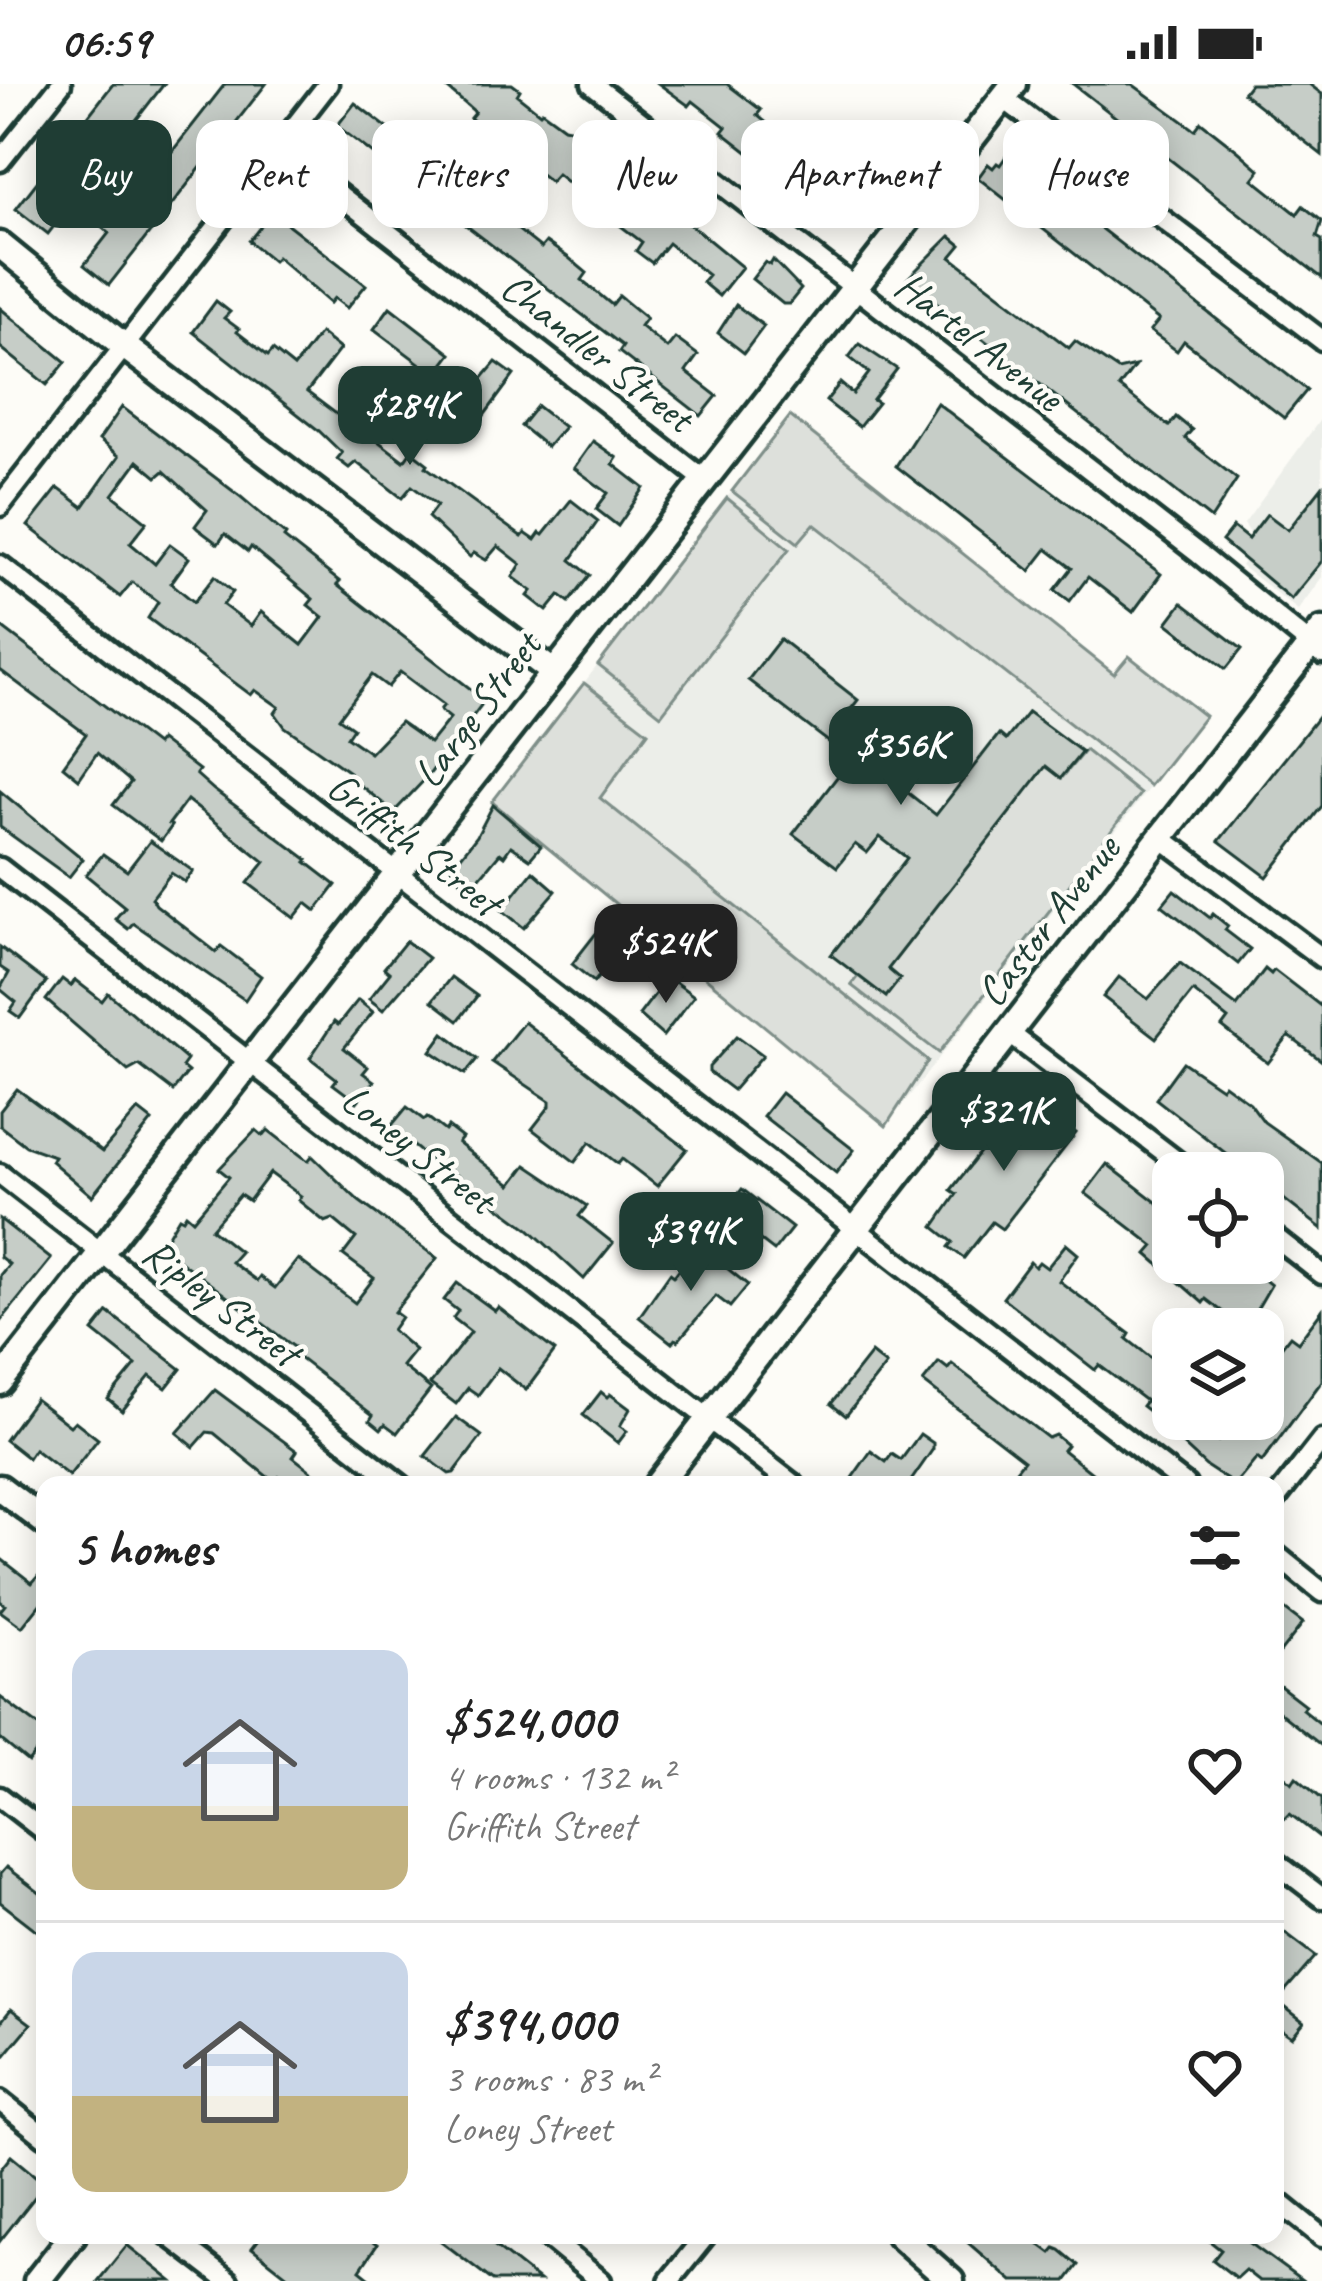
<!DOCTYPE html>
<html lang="en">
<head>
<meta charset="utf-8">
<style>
	body { margin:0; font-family:Caveat,sans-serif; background:#f2f2f2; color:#222; height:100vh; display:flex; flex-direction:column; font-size:45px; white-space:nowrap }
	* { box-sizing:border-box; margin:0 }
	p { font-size:39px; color:#767676 }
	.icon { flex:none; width:66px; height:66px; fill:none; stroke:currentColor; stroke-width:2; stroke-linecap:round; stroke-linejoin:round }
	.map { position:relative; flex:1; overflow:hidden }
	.side { position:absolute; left:36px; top:1392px; width:1248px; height:768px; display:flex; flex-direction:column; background:#fff; border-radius:24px; box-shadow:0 6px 30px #0003 }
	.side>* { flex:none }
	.guide { position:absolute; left:36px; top:36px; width:1251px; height:108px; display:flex; gap:24px }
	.controls { position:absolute; left:1152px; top:1068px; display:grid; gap:24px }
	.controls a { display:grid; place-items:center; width:132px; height:132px; border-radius:24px; background:#fff; box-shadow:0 6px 30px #0003; font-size:60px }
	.price { position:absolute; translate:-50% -102px; padding:0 27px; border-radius:24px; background:#1f3d34; color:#fff; font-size:39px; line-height:78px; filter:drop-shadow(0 3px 6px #0008) }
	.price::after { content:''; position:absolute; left:50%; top:72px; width:36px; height:27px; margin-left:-18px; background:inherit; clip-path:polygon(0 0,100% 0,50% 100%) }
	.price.active { background:#222; color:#fff }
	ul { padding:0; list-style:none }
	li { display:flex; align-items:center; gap:36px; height:300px; padding:0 36px }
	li+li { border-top:3px solid #e0e0e0 }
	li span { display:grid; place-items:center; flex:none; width:336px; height:240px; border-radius:24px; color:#555 }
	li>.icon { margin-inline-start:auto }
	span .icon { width:144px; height:144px; fill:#fffc; stroke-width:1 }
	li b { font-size:51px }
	h2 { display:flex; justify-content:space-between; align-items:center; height:144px; padding:0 36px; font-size:51px }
	.chip { padding:0 42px; border-radius:24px; background:#fff; box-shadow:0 6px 30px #0003; font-size:42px; line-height:108px }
	.chip.active { background:#1f3d34; color:#fff }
	.status { display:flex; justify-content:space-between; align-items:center; height:84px; padding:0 60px; background:#fff; direction:ltr }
	.status svg { height:33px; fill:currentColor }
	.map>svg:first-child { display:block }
</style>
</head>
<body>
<div class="status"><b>06:59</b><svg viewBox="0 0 49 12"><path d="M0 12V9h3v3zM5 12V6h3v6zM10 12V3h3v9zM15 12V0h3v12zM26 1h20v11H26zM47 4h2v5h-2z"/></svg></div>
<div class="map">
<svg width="1322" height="2197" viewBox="0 0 1322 2197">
	<rect width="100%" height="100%" fill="#fdfcf7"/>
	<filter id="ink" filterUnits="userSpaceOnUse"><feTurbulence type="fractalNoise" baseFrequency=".00833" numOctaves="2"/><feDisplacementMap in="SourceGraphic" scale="24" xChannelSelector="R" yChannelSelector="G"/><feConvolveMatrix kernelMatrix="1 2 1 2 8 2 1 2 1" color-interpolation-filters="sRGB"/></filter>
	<g filter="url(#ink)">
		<!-- built -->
		<g fill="#eceee9">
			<path d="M790,332l324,258 15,-18 76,60 -319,410 -394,-324z"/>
			<path d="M1322,333v160l-24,33 -57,-44 15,-24 -12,-18z"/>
		</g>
		<!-- green -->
		<g fill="#dde0db" stroke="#7e8e88" stroke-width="3">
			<path d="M790,332l324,258 15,-18 76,60 -55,70 -336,-262 -16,19 -66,-52z"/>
			<path d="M727,414l62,51 -128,166 -63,-50z"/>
			<path d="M584,599l64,49 -48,66 328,263 -42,65 -394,-324z"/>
			<path d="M1085,666l55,44 -201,259 -88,-68 7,-9 28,21 2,-28 157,-203 17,12z"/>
		</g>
		<!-- building -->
		<g fill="#c6cdc7" stroke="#1f3d34" stroke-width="3" fill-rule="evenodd">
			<path d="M113,0h51l-116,150 -32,-25z"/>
			<path d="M225,0h41l-157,201 -25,-20 25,-32 -10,-9 11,-14 10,8z"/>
			<path d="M442,0h70l8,6 -3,5 23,18 2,-2 22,16 15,3 22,19 -2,3 52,42 3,-5 29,21 8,9 -3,4 54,44 -23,29 -17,-14 6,-7 -40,-32 -16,20 -16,-12 6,-9 -29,-22 2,-4 -11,-9 8,-10 -30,-24 -10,13 -15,-12 -7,8 -15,-12 -12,15 -28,-23 12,-15 -37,-29 5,-6z"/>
			<path d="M659,0h68l34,26 -4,5 24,20 4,-4 20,15 -6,8 39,31 26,-33 -6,-5 12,-15 33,26 -57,71 -124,-97 4,-5 -33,-26 -4,5z"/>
			<path d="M1073,0h59l63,46 6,-8 37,29 22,19 -7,9 44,35 6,-8 19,15 -5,16 5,3v38z"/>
			<path d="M1250,0h59l13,10v61l-79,-62z"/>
			<path d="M355,19l48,37 3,-3 33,24 -3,4 105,83 5,-6 23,16 18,15 -5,7 30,25 7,-9 27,22 -6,8 27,22 8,-10 23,17 -12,17 31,24 -16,20 -82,-64 4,-6 -286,-220z"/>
			<path d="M1007,71l300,235 -23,28 -100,-77 -7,10 -27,-20 9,-11 -181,-142 10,-14 5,4 4,-5 3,2z"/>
			<path d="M272,128l94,73 -19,23 -13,-10 -4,5 -53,-46 -4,4 -24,-20z"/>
			<path d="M950,152l11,9 -10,12 118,91 6,-7 43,29 17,-4 -16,21 50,39 7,-9 16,13 -7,8 52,41 -26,40 -304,-240z"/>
			<path d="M773,176l28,29 -12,15h-6l-31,-25 13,-17 5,3z"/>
			<path d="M216,217l14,11 -6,6 15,11 -2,3 31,24 5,-6 21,17 26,-34 20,16 -33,43 52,39 10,-13 12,10 -7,10 30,23 7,-10 17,13 -2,3 96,70 3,-4 10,7 5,-7 3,2 28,-35 27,21 -27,39 19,15 -21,27 -9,-7 -13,16 -19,-15 4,-5 -19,-14 8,-13 -23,-18 -12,14 -12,-7 -4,4 -42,-40 9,-12 -25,-19 -10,12 -46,-36 -7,6 -12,-9 5,-6 -24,-23 -125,-98z"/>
			<path d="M736,221l28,21 -20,27 -26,-20z"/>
			<path d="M390,223l61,47 -16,21 -61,-46z"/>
			<path d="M0,224l66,54 -19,23 -47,-38z"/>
			<path d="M859,260l38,25 -24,31 5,3 -19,24 -33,-26 14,-18 13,11 16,-21 -20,-16z"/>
			<path d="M496,278l18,13 -31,42 -20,-16z"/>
			<path d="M937,319l224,171 -28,38 -45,-35 -18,24 -15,-11 17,-22 -25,-19 -17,22 -134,-105z"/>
			<path d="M537,322l27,21 -17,20 -26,-21z"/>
			<path d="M122,323l119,90 45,38 -2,3 56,44 -3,3 148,115 -56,75 -35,37 -47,-37 2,-3 -64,-45 -10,-14 4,-6 -24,-17 -4,5 -103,-77 10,-16 -26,-20 -12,15 -92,-71 30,-38 25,19 36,-51 -20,-16zM138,377l19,16 7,-6 43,39 -12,16 3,3 20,15 7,-10 23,18 3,-5 62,52 -5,6 15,12 -21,28 -41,-33 -10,14 -28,-21 10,-13 -18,-16 -21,26 -23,-19 18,-25 -19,-14 -15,20 -25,-21 17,-21 -34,-27zM400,588l44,33 -4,5 10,8 -20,25 -30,-21 -30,31 -23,-16 6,-9 -14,-10 33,-43 16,12z"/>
			<path d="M593,357l24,17 -4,6 31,24 -26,38 -22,-17 12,-16 -34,-25z"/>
			<path d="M1322,403v74l-31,38 -69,-58 11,-14 15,12 19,-25 21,16z"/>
			<path d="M1182,519l60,46 -16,20 -59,-46z"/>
			<path d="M0,542l156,119 4,-5 39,30 -3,4 18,16 94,70 -2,2 30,23 -20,26 -10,-8 -12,15 -46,-35 17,-21 -78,-62 -18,24 3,2 -11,15 -48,-36 18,-23 -34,-29 -18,26 -16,-13 23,-32 -86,-64z"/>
			<path d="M780,555l78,61 -14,18 27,21 11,-14 35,27 -14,18 9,8 -9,11 33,26 63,-81 7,6 22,-28 54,40 -21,26 -15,-12 -158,203 12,10 -14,18 -55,-42 76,-97 -27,-21 -13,16 -12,-9 -18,23 -44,-33 58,-75 -103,-79z"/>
			<path d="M1322,628v94l-55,71 -48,-36z"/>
			<path d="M0,707l83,68 -14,18 -69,-50z"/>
			<path d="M493,721l48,41 -11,13 -19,-13 -7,10 -4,-3 -30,36 -20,-19 27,-34z"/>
			<path d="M150,757l43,30 -8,11 -14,-9 -19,25 4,7 60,47 5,-6 40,30 -16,24 -112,-77 -5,6 -13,-10 10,-12 -39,-32 17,-21 24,17z"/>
			<path d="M533,787l23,20 -32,37 -22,-18z"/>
			<path d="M1174,806l36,28 3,-4 15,12 -3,4 25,19 -12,15 -76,-59z"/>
			<path d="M604,839l25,20 -35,39 -22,-18z"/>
			<path d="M406,857l22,17 -45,52 -14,-11 21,-26 -6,-5z"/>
			<path d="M0,863l46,35 -26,36 -10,-7 6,-9 -16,-13 9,-16 -9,-6z"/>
			<path d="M1180,879l57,43 28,-37 6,5 3,-4 48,37v54l-33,-25 -21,27 -46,-36 6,-8 -35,-28 -37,47 -53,-41 16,-20 29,22z"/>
			<path d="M451,893l26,19 -19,25 -26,-20z"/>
			<path d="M668,893l26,19 -31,40 -24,-21z"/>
			<path d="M62,895l9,7 4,-6 27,21 6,-8 79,67 -5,7 6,5 -15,19 -34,-26 -11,6 -82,-71z"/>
			<path d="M358,916l15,12 -29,36 24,19 -5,6 11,8 -17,21 -24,-18 4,-5 -27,-21 24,-36 4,3z"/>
			<path d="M524,938l163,127 -30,37 -35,-27 -4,5 -28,-22 -15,20 -43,-33 18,-23v-5l-58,-39z"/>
			<path d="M444,949l33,26 -12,15 -34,-23z"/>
			<path d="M737,952l26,19 -30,35 -24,-18v-5z"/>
			<path d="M1183,978l38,26 3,-4 26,19 14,19 58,41v66l-59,-46v-10h-12l-95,-74z"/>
			<path d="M17,1005l85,63 36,-42 14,11 -60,75 -41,-35 3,-5 -28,-10 -26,-20v-15z"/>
			<path d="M781,1009l73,57 -18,23 -73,-57z"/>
			<path d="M1026,1010l50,39 -74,96 -10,-7 -28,36 -15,-11 4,-5 -19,-15 23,-33 -6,-4z"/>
			<path d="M407,1023l17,13 3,-3 18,14 3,-4 14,11 -4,5 53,42 15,-20 61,41 -8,10 34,27 -29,36 -55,-50 -79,-58 -2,3 -14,-11 -36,-30 -6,-8z"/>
			<path d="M256,1046l7,6 5,-6 40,31 4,-5 47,45 78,57 -43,54 7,5 -9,13 23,20 -13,16 29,23 -34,44 -12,-9 -4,5 -11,-9 3,-5 -78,-60 3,-5 -137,-103 18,-30 4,2 3,-5 7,6 36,-43 -10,-8zM270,1089l31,23 -3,4 27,22 8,-3 23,19 -13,17 31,23 -19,25 -57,-44 -23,29 -15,-11 -3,4 -26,-19 9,-10 -29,-23 29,-34 9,6z"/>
			<path d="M1107,1080l66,51v48h70l28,22 -18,31 -13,9 -34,-26 -3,4 -56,-49 7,-8 -69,-53z"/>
			<path d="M742,1105l50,39 -18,23 -50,-39z"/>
			<path d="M0,1135l51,40 -51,63v-47l9,-11 -9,-7z"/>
			<path d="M1066,1160l12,10 -19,27 71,53 -3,5 46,36v55l-31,-24 4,-5 -47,-36 -4,5 -92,-72 27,-36 5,5 4,-5 8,6z"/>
			<path d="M698,1161l50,40 -18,22 -14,-11 -38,45 -3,-2 -3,4 -33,-26 31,-44 4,3z"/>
			<path d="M457,1199l38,28 3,-4 57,44 -29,39 -28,-22 -20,27 -10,-7 -12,16 -26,-20 41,-52 -18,-14 5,-7 -14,-11z"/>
			<path d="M1322,1226v71l-60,81 -5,-4 -22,27 -29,-19 -29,-27 15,-18 26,20 17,-22h28v-39l13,-18 -4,-3 18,-23 8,6z"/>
			<path d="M108,1228l73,57 -15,19 -16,-12 -28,35 -14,-12 28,-34 -43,-34z"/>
			<path d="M871,1269l15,12 -40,51 -15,-12z"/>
			<path d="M939,1278l9,7 4,-5 96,74 7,-3 12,10 -4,5 44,35h-103l20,-25 -101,-78z"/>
			<path d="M215,1306l82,61 -4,6 36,28h-39l-11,-8 -4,6 -61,-50 -7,-1 -13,15 -17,-14z"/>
			<path d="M601,1308l6,5 3,-3 20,15 -10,17 7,5 -9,12 -35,-28z"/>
			<path d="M35,1315l35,27 5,-5 23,18 -29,37 -35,-27 -6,9 -23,-18z"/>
			<path d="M456,1333l26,19 -28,37 -5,1 -24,-18z"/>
			<path d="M920,1350l13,9v6l-25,36h-46l-10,-7 19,-27 15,11 6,-8 9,6z"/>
			<path d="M0,1474l32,25 13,-15v30l-23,29 -22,-16 5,-6 -5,-4z"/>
			<path d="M1275,1518l28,21 -28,36z"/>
			<path d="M1275,1598l30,23 -3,4 20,16v21l-47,-37z"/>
			<path d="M0,1613l39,29 6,-6v21l-17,21 -28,-23z"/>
			<path d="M1282,1690l10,9 4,-6 26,22v40l-32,-25 -5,5 -10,-8v-29z"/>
			<path d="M6,1783l39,30v40l-45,-35v-28z"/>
			<path d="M1275,1841l41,31 -39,45 27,21 -12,15 -17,-12z"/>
			<path d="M11,1925l20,15 -31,37v-38z"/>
			<path d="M11,2072l34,28 -45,57v-71z"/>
			<path d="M262,2151h101l14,10 -17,25 14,11h-80l-42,-33z"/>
			<path d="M433,2151h48l58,46h-46z"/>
			<path d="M959,2151h68l24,18 4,-5 5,2 18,15 -12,16h-54z"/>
			<path d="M1202,2151h37l63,46h-43l-14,-11 -9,8 -23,-18 8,-10z"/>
			<path d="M127,2161l45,36h-74z"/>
		</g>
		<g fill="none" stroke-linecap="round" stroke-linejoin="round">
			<!-- street casing -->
			<g stroke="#1f3d34" stroke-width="27">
				<g id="street">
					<path d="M592,0l607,470 123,100"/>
					<path d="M1003,14l319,242"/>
					<path d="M278,63l424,331"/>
					<path d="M0,77l61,-77"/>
					<path d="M0,422l328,-422"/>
					<path d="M0,481l1186,920"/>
					<path d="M1161,754l161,120"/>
					<path d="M0,784l794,617"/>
					<path d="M1009,949l183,140"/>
					<path d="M0,1090l401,311"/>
					<path d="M1263,1144l59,46"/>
					<path d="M1275,1416l47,-60"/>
					<path d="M1275,1470l47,38"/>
					<path d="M0,1713l45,35"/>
					<path d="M1275,1778l47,36"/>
					<path d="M0,2017l45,36"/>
					<path d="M1275,2115l47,38"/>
					<path d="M168,2151l60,46"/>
					<path d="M545,2151l56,46"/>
					<path d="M669,2197l37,-46"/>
				</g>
			</g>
			<!-- secondary casing -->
			<g stroke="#1f3d34" stroke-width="33">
				<g id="secondary">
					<path d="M0,161l124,101 429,326"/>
					<path d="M0,1298l1014,-1298"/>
					<path d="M657,1401l665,-855"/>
					<path d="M0,1404l45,34"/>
					<path d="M899,2151l52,46"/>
					<path d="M37,2197l36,-46"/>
				</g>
			</g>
			<!-- street -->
			<use href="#street" stroke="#fdfcf7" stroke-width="18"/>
			<!-- secondary -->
			<use href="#secondary" stroke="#fdfcf7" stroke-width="24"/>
		</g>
	</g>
	<g text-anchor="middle" stroke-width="9" stroke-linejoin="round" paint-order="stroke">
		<!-- street labels -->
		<g font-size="42" fill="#1f3d34" stroke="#fdfcf7">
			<text transform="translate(980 256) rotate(38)" y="15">Hartel Avenue</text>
			<text transform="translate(598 267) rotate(38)" y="15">Chandler Street</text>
			<text transform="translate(476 625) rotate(-53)" y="15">Large Street</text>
			<text transform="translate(415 759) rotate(38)" y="15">Griffith Street</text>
			<text transform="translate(1047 836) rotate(-52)" y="15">Castor Avenue</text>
			<text transform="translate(419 1064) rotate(38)" y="15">Loney Street</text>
			<text transform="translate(222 1217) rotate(37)" y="15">Ripley Street</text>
		</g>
	</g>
</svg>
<div class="controls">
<a><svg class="icon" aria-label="locate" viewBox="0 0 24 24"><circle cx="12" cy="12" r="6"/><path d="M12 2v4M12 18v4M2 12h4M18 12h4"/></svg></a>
<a><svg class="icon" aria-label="layers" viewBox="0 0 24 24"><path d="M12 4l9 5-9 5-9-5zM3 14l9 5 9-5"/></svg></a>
</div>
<b class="price" style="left:410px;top:384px">$284K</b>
<b class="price" style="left:901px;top:724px">$356K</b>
<b class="price active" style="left:666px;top:922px">$524K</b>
<b class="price" style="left:1004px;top:1090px">$321K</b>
<b class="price" style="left:691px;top:1210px">$394K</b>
<div class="guide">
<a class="chip active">Buy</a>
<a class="chip">Rent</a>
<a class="chip">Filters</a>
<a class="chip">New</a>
<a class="chip">Apartment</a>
<a class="chip">House</a>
</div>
<section class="side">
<h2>5 homes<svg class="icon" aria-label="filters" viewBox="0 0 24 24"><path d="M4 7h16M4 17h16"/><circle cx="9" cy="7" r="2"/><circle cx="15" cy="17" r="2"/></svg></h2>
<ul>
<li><span style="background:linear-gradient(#c9d6e8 65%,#c2b280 0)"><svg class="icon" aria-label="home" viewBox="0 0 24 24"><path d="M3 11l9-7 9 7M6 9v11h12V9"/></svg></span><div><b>$524,000</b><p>4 rooms · 132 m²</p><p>Griffith Street</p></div><svg class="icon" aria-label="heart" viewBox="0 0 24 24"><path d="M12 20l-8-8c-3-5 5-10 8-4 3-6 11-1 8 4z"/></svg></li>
<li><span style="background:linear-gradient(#c9d6e8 60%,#c2b280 0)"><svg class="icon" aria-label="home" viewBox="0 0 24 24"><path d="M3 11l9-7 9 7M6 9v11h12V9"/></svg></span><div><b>$394,000</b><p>3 rooms · 83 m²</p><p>Loney Street</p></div><svg class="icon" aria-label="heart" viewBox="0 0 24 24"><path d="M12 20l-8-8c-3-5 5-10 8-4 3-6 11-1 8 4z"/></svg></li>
</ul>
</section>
</div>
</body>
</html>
